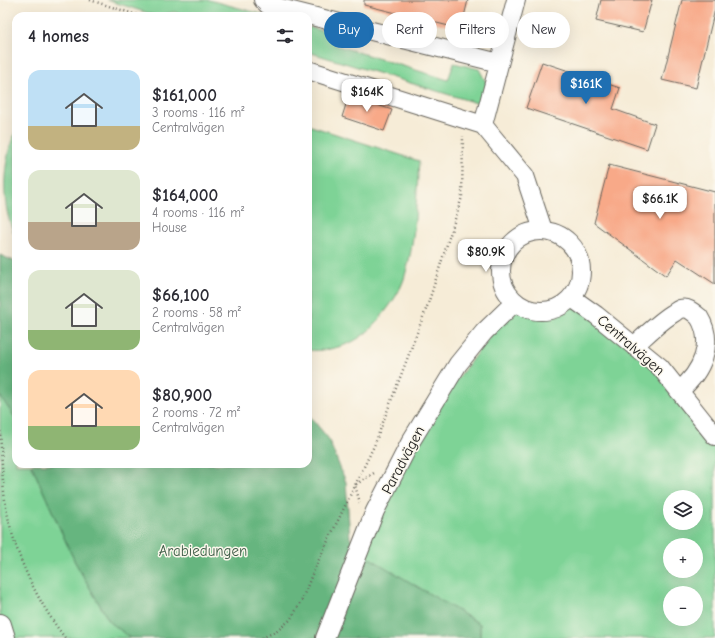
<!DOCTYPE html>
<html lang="en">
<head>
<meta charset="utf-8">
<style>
	body { margin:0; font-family:"Comic Neue",sans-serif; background:#f7f7f7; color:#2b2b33; height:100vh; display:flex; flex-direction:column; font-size:15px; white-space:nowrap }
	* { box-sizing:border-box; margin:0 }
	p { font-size:13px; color:#7c7c81 }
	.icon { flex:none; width:22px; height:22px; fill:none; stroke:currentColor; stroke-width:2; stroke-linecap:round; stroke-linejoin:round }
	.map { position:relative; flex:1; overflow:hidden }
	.drawer { position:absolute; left:12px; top:12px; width:300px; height:456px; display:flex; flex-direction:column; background:#fff; border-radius:12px; box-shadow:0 4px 16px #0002 }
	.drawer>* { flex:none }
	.banner { position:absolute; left:324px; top:12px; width:331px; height:36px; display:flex; gap:8px }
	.buttons { position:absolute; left:663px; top:490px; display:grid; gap:8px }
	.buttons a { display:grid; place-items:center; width:40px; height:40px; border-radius:50%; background:#fff; box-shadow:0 4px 16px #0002; font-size:20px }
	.price { position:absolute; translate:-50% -34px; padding:0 9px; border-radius:8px; background:#fff; color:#222; font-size:13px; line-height:26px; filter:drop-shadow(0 1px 2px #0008) }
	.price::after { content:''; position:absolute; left:50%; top:24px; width:12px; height:9px; margin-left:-6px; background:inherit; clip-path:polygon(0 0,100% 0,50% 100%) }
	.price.current { background:#1f6fb2; color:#fff }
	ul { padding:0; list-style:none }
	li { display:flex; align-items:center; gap:12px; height:100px; padding:0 16px }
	li span { display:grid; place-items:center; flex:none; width:112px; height:80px; border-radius:12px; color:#555 }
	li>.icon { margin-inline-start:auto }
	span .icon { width:48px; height:48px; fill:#fffc; stroke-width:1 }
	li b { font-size:17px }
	h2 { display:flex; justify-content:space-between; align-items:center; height:48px; padding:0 16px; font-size:17px }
	.chip { padding:0 14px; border-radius:18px; background:#fff; box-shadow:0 4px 16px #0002; font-size:14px; line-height:36px }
	.chip.current { background:#1f6fb2; color:#fff }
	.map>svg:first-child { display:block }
</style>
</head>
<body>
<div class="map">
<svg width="715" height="638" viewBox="0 0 715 638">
	<rect width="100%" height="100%" fill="#fbf7ec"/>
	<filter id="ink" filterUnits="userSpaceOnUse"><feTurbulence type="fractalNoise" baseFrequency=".025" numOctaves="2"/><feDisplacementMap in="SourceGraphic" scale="8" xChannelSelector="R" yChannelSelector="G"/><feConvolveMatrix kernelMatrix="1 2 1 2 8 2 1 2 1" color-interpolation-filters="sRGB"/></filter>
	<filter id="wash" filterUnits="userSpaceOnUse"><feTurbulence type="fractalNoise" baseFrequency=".012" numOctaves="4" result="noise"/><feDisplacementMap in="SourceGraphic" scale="16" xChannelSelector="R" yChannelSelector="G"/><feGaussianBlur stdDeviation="0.9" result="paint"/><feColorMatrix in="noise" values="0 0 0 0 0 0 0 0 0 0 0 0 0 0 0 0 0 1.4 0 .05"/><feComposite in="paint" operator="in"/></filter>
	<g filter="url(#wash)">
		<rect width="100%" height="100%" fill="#f6ecd7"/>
		<!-- green -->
		<g fill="#7ed396" stroke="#4d7859" fill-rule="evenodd">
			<path d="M107,0h102l60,16h-82l-13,-4 -17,4z"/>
			<path d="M308,27l24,6 3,12 113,35 6,-17 25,6 9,17 -5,19 -175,-53z"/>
			<path d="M308,125l111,36c-3,39 -3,81 -15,118 -4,12 -12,24 -20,34 -10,13 -19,23 -34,30 -13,5 -28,9 -42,7z"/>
			<path d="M16,130v107c-16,-30 -14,-75 0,-107z"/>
			<path d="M572,298l88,69 55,69v202h-235v-14l-122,-72 53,-111 104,-139c23,13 36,12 57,-4zM670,497h26v26h-26zM670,545h26v26h-26zM670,593h26v26h-26z"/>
			<path d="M0,396l16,23v45h15l44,98 34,59 21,17h-130z"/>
		</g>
		<!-- forest -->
		<g fill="#66b57f" stroke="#41684e">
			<path d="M0,255l16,7v157l-16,-23z"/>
			<path d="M308,414l20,24 18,44 4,56 8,13 122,73v14h-350l-21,-17 -34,-59 -44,-98h277z"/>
		</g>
		<g id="blocks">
			<!-- building -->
			<g fill="#f8a988">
				<path d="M364,0h104l-7,29 -97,-24z"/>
				<path d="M601,0h51l-9,32 -47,-11z"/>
				<path d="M682,0h33v9l-19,79 -34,-8z"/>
				<path d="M542,62l78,26 -7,21 42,15 -8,25 -121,-41z"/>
				<path d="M349,95l43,15 -8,21 -42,-14z"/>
				<path d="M609,165l106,27v92l-38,-25 -11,17 -72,-53z"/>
			</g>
		</g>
	</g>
	<g filter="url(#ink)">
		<use href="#blocks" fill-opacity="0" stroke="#68655d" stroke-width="1"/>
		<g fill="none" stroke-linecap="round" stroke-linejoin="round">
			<!-- minor casing -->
			<g stroke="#68655d" stroke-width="20">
				<g id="minor">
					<path d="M263,0l5,5 231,58"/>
					<path d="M308,70l175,55 42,51 18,54"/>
					<path d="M483,125l33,-125"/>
					<circle cx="541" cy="271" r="40"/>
					<path d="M572,298l24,17 64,52 55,69"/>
					<path d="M634,346c12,-11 24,-23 38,-32 2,-1 5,-4 8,-5 8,-2 13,3 19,8 16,26 3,55 -20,74"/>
					<path d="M325,638l50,-127 36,-70 47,-77 26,-32 31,-30"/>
				</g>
			</g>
			<!-- major casing -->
			<g stroke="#68655d" stroke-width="24">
				<path id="major" d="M0,625l4,13"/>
			</g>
			<!-- path -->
			<g stroke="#68655d" stroke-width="2.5" stroke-dasharray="1 3" stroke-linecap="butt">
				<path d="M90,0l50,16"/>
				<path d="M0,431c2,25 2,51 6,76 9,49 30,92 59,131"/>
				<path d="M360,503l-5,-18 19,-12"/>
				<path d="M262,638l15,-7 13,-11 11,-18 12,-30 61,-126 54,-142 34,-107 1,-61"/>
			</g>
			<!-- minor -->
			<use href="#minor" stroke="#fff" stroke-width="18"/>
			<!-- major -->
			<use href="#major" stroke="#fff" stroke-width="22"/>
		</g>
	</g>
	<g text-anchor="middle" stroke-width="3" stroke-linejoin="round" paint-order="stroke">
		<!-- street labels -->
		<g font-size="15" fill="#1c1c1c" stroke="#fbf7ec">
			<text transform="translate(631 345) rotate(41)" y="5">Centralvägen</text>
			<text transform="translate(403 460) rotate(-62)" y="5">Paradvägen</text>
		</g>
		<!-- park labels -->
		<g font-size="15" fill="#3e5c47" stroke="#fbf7ec">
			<text x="203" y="556">Arabiedungen</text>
		</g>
	</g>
</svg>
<div class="buttons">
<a><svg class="icon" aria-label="layers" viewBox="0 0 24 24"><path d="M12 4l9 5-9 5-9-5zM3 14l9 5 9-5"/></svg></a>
<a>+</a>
<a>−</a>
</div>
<b class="price current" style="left:586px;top:105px">$161K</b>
<b class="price" style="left:367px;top:113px">$164K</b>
<b class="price" style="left:660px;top:220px">$66.1K</b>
<b class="price" style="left:486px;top:273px">$80.9K</b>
<div class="banner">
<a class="chip current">Buy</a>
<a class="chip">Rent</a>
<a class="chip">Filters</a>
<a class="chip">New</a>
</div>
<section class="drawer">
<h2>4 homes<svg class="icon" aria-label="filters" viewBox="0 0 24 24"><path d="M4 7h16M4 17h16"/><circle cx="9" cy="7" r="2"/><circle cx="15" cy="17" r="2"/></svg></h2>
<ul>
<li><span style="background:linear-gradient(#bfe0f5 70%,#c2b280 0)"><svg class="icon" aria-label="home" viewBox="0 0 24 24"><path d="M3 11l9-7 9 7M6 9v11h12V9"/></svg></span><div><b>$161,000</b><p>3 rooms · 116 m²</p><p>Centralvägen</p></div></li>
<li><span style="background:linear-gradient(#dfe7d0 65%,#b9a48a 0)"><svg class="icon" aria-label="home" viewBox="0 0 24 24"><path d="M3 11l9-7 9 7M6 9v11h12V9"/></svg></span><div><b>$164,000</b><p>4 rooms · 116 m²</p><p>House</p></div></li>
<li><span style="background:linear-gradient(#dfe7d0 75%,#8fb573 0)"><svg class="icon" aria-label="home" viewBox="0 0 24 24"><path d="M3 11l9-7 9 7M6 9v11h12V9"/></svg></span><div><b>$66,100</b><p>2 rooms · 58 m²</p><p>Centralvägen</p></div></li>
<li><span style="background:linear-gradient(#ffd9b3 70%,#8fb573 0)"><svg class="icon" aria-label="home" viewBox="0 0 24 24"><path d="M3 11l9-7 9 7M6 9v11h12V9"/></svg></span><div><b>$80,900</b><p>2 rooms · 72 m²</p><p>Centralvägen</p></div></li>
</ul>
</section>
</div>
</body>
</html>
